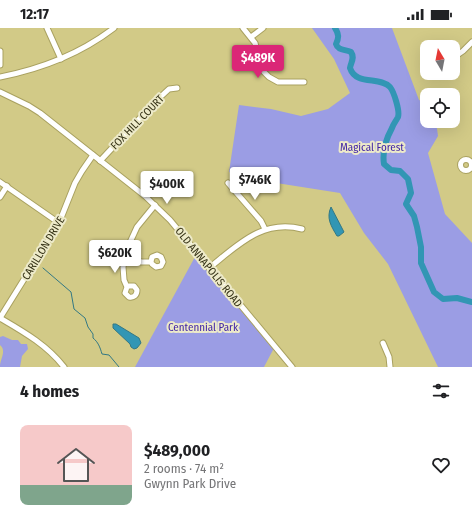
<!DOCTYPE html>
<html lang="en">
<head>
<meta charset="utf-8">
<style>
	body { margin:0; font-family:"Fira Sans Condensed",sans-serif; background:#f2f2f2; color:#202124; height:100vh; display:flex; flex-direction:column; font-size:15px; white-space:nowrap }
	* { box-sizing:border-box; margin:0 }
	p { font-size:13px; color:#757577 }
	.icon { flex:none; width:22px; height:22px; fill:none; stroke:currentColor; stroke-width:2; stroke-linecap:round; stroke-linejoin:round }
	.map { position:relative; height:339px; overflow:hidden }
	.drawer { display:flex; flex-direction:column; background:#fff; flex:1 }
	.drawer>* { flex:none }
	.needle { width:26px; rotate:350deg }
	.controls { position:absolute; left:420px; top:12px; display:grid; gap:8px }
	.controls a { display:grid; place-items:center; width:40px; height:40px; border-radius:8px; background:#fff; box-shadow:0 4px 16px #0002; font-size:20px }
	.price { position:absolute; translate:-50% -34px; padding:0 9px; border-radius:4px; background:#fff; color:#222; font-size:13px; line-height:26px; filter:drop-shadow(0 1px 2px #0008) }
	.price::after { content:''; position:absolute; left:50%; top:24px; width:12px; height:9px; margin-left:-6px; background:inherit; clip-path:polygon(0 0,100% 0,50% 100%) }
	.price.current { background:#db2777; color:#fff }
	ul { padding:0; list-style:none }
	li { display:flex; align-items:center; gap:12px; height:100px; padding:0 20px }
	li+li { border-top:1px solid #e0e0e0 }
	li span { display:grid; place-items:center; flex:none; width:112px; height:80px; border-radius:8px; color:#555 }
	li>.icon { margin-inline-start:auto }
	span .icon { width:48px; height:48px; fill:#fffc; stroke-width:1 }
	li b { font-size:17px }
	h2 { display:flex; justify-content:space-between; align-items:center; height:48px; padding:0 20px; font-size:17px }
	.status { display:flex; justify-content:space-between; align-items:center; height:28px; padding:0 20px; background:#fff; direction:ltr }
	.status svg { height:11px; fill:currentColor }
	.map>svg:first-child { display:block }
</style>
</head>
<body>
<div class="status"><b>12:17</b><svg viewBox="0 0 49 12"><path d="M0 12V9h3v3zM5 12V6h3v6zM10 12V3h3v9zM15 12V0h3v12zM26 1h20v11H26zM47 4h2v5h-2z"/></svg></div>
<div class="map">
<svg width="472" height="339" viewBox="0 0 472 339">
	<rect width="100%" height="100%" fill="#d2ca87"/>
	<!-- green -->
	<g fill="#9b9de4">
		<path d="M312,0h80l27,72 8,3v18h9l2,15 -10,17 17,61 27,29v124h-34l-50,-103 -24,-31 -24,-40 -70,-11 -41,-10 10,-67 32,4 30,7 27,-7 22,-16 -16,-34z"/>
		<path d="M196,227l78,93 -10,19h-129z"/>
		<path d="M3,308l9,4h6l3,4h6l1,5 -6,7 -2,11h-20c0,-8 7,-16 0,-22v-8z"/>
	</g>
	<!-- water -->
	<g fill="#3296b4" stroke="#337884">
		<path d="M331,179l13,25 -5,4h-2c-6,-10 -11,-18 -6,-29z"/>
		<path d="M113,296h3l23,14 2,5 -4,5 -3,1 -3,-2 -1,-3 -17,-16z"/>
	</g>
	<g fill="none" stroke-linecap="round" stroke-linejoin="round">
		<!-- stream -->
		<path stroke="#337884" stroke-width="1" d="M43,240l28,24 3,17 11,9 3,9 5,7v4c5,4 7,9 9,16l7,1 10,12"/>
		<!-- river -->
		<path stroke="#3296b4" stroke-width="6" d="M335,0c4,6 4,10 1,16 2,7 9,5 15,8 4,6 0,10 -1,16 6,18 30,8 40,19 4,5 10,24 8,30 -2,4 -5,7 -6,11 -6,11 -10,23 -8,36l7,6 9,1 8,8 3,14 -5,11 8,12 3,11 4,20v16l13,29 9,7 14,-1 15,4"/>
		<!-- minor casing -->
		<g stroke="#a9a160" stroke-width="7">
			<g id="minor">
				<path d="M47,0l14,31"/>
				<path d="M243,0l12,15 7,27 7,7 9,5h26"/>
				<path d="M251,9l12,-9"/>
				<path d="M0,23v14"/>
				<path d="M453,30l10,-7 9,-9"/>
				<path d="M0,49c41,-8 80,-23 114,-49"/>
				<path d="M0,64l29,14 11,7 105,83 25,24 122,147"/>
				<circle cx="466" cy="137" r="5.5"/>
				<path d="M100,133l56,-60 13,-12 8,-1"/>
				<path d="M0,154l59,41"/>
				<path d="M228,155l33,38 4,8"/>
				<path d="M0,169l7,-11"/>
				<path d="M124,231l18,3h9l1,-5 5,-2 4,2 2,5 -2,4 -5,1 -4,-3 -1,-2"/>
				<path d="M209,240c29,-23 53,-49 93,-39"/>
				<path d="M127,259l2,-1h5l3,4c0,5 -3,8 -8,7l-4,-4 2,-6 -3,-7 -1,-13 3,-16 11,-24 18,-22"/>
				<path d="M0,290l59,-95 16,-40 7,-12 11,-16"/>
				<path d="M0,290c24,14 47,27 64,49"/>
				<path d="M383,315l6,14 1,10"/>
			</g>
		</g>
		<!-- minor -->
		<use href="#minor" stroke="#fff" stroke-width="5"/>
	</g>
	<g text-anchor="middle" stroke-width="4" stroke-linejoin="round" paint-order="stroke">
		<!-- street labels -->
		<g font-size="11" fill="#343115" stroke="#edeac9">
			<text transform="translate(137 94) rotate(-46)" y="4">FOX HILL COURT</text>
			<text transform="translate(43 220) rotate(-59)" y="4">CARILLON DRIVE</text>
			<text transform="translate(209 239) rotate(51)" y="4">OLD ANNAPOLIS ROAD</text>
		</g>
		<!-- park labels -->
		<g font-size="11" fill="#3c1fa5" stroke="#edeac9">
			<text x="372" y="123">Magical Forest</text>
			<text x="203" y="303">Centennial Park</text>
		</g>
	</g>
</svg>
<div class="controls">
<a><svg class="needle" viewBox="-14 -14 28 28"><path d="M0-13l5 13h-10z" fill="#e53935"/><path d="M0 13l5-13h-10z" fill="#757577"/></svg></a>
<a><svg class="icon" aria-label="locate" viewBox="0 0 24 24"><circle cx="12" cy="12" r="6"/><path d="M12 2v4M12 18v4M2 12h4M18 12h4"/></svg></a>
</div>
<b class="price current" style="left:258px;top:51px">$489K</b>
<b class="price" style="left:255px;top:173px">$746K</b>
<b class="price" style="left:167px;top:177px">$400K</b>
<b class="price" style="left:115px;top:246px">$620K</b>
</div>
<section class="drawer">
<h2>4 homes<svg class="icon" aria-label="filters" viewBox="0 0 24 24"><path d="M4 7h16M4 17h16"/><circle cx="9" cy="7" r="2"/><circle cx="15" cy="17" r="2"/></svg></h2>
<ul>
<li><span style="background:linear-gradient(#f6c9c9 75%,#7fa58c 0)"><svg class="icon" aria-label="home" viewBox="0 0 24 24"><path d="M3 11l9-7 9 7M6 9v11h12V9"/></svg></span><div><b>$489,000</b><p>2 rooms · 74 m²</p><p>Gwynn Park Drive</p></div><svg class="icon" aria-label="heart" viewBox="0 0 24 24"><path d="M12 20l-8-8c-3-5 5-10 8-4 3-6 11-1 8 4z"/></svg></li>
</ul>
</section>
</body>
</html>
